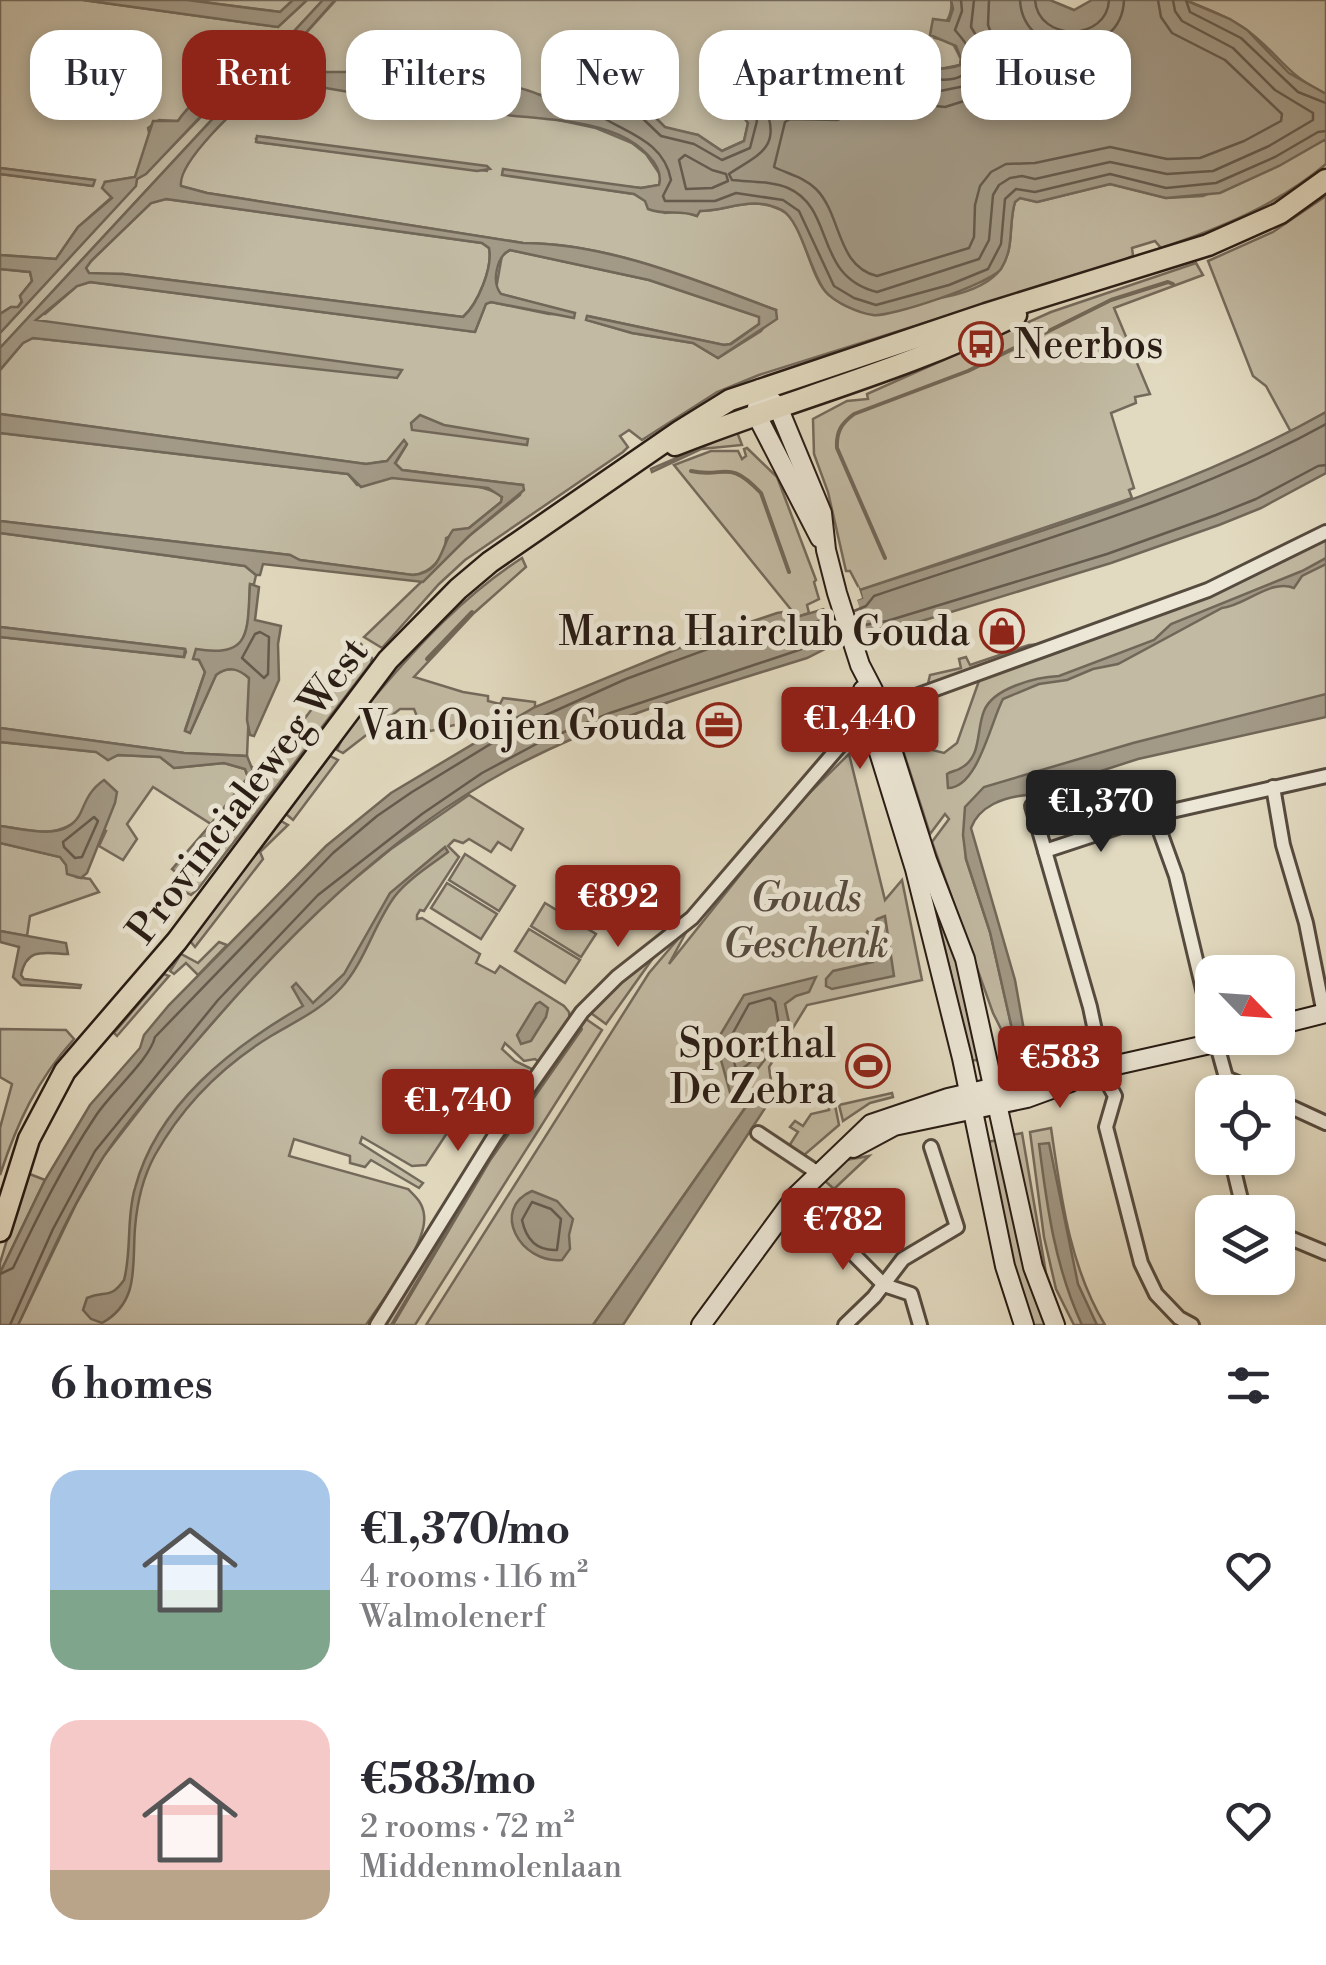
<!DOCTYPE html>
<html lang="en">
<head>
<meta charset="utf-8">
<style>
	body { margin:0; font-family:"Libre Bodoni",serif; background:#f7f7f7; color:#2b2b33; height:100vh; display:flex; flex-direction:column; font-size:38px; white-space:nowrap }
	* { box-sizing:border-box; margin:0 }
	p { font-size:32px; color:#7c7c81 }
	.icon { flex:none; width:55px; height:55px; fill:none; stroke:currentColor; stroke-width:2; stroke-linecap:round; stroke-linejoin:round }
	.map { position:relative; height:1325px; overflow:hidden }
	.panel { display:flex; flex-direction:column; background:#fff; flex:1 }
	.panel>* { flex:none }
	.guide { position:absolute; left:30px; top:30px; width:1268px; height:90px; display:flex; gap:20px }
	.needle { width:65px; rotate:115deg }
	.fabs { position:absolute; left:1195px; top:955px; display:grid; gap:20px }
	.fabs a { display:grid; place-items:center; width:100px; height:100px; border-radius:20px; background:#fff; box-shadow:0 5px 15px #0003; font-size:50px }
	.price { position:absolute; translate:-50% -85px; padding:0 22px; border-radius:10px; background:#8f2418; color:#fff; font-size:32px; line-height:65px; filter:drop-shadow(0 2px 5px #0008) }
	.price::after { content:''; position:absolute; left:50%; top:60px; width:30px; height:22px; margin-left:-15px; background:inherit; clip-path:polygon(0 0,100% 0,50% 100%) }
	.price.active { background:#222; color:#fff }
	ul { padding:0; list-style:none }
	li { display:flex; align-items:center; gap:30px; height:250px; padding:0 50px }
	li span { display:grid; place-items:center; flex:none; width:280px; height:200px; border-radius:30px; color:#555 }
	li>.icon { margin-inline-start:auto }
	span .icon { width:120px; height:120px; fill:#fffc; stroke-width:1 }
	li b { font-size:42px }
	h2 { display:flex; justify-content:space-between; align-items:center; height:120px; padding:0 50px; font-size:42px }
	.tag { padding:0 35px; border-radius:30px; background:#fff; box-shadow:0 5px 15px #0003; font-size:35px; line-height:90px }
	.tag.active { background:#8f2418; color:#fff }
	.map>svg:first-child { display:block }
</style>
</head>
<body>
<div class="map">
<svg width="1326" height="1325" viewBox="0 0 1326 1325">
	<rect width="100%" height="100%" fill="#e2dac0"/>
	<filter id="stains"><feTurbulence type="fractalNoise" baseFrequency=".002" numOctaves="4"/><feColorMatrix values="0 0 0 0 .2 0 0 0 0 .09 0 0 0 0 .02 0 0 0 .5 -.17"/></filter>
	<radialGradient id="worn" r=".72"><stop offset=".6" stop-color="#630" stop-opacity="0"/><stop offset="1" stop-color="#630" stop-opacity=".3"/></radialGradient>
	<!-- green -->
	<g fill="#c2baa3" stroke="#746a5c" stroke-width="2.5" fill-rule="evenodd">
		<path d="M0,0h83l195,27 29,-27h16l-323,348v-15l135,-147 2,-7 9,-6 105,-107 6,-10 5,-20 -46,32 5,7c-14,19 -30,26 -43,46l-19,-1 -11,8 2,9 -15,40 -30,5 7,15 -34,30 -22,32 -56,-4v-81l92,12 2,-6 -94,-12z"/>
		<path d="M187,0h106l-12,12z"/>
		<path d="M336,0h615c3,16 -8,25 -16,38l17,4 9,17 -1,6 -25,5 -54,-6 -49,19 -25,1 -26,-6 -29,-11 -12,16 -17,5 3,12 9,5 13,18 -4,18 -22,10 -24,-16 -33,-7 -16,-17 -21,-11 -79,1 -7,-6 -216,-23 -16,1 -33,-8z"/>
		<path d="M1185,0h141v94c-38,-17 -47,-40 -78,-63 -19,-14 -41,-22 -63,-31z"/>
		<path d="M270,78l221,35 58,5 47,10 36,15 14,11 15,22 -2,9 -18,3 -139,-14 132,20 31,19 16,-2 16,5 2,-5c29,0 52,-16 82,-1 24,11 27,68 48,85 4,3 15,11 20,12 5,2 17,-1 23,-2 33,-2 109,-5 129,-37 14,-21 7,-44 14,-66l5,-4 17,4 73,-18 56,14 37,-2 123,-57v25c-49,41 -105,64 -165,84l-6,-7 -23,7 1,8 -12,5 -362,114 -42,17 -75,48 -13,-10 -9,6 8,11 -5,5 -158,108 -26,24 -57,64 -18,-11 105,-101 51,-41 3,-10 -121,-15 -7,-6 12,-20 -20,17 -21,3 -366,-50v-44l23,-27 10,-5 229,24 -223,-39 -4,-3 7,-8 3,2 32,-28 13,-4 385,50 11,-29 5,-1 58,12h26l-74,-20 -5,-5 6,-34 8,-5 139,30 111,37 -1,7 -29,20 -6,1 -136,-29 -1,4 45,13 61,10 25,15 43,-27 15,-21c-80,-30 -168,-67 -253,-67l-316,-50 -27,-7c-3,-27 69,-88 90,-108zM265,137l223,34 -231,-29 -1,-3z"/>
		<path d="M1326,196v216l-35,20 -25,-46 -13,-10 -45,-115 65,-29z"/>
		<path d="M166,199l316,44 7,5c4,20 -11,55 -26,69l-340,-43h-34l-3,-6 5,-7 60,-58z"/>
		<path d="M1196,263l7,12 -89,33 36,86 -15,3 1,6 -25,10 23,75 -5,2 3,8 -272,92 -10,-19h-4l-18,-79 -14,-38 -1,-35 34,-18 21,-2 -1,-5 184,-82z"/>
		<path d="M0,269l30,3 2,9 -12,15 2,5 -5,7 -6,-1 -11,7z"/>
		<path d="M737,432l5,13 -41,4 -49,23 -1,-3z"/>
		<path d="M0,433l348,41 9,11c13,-1 19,-5 31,-7 21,-3 100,5 114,19l-1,5 -32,26 -23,10c0,18 -15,36 -34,37l-113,-15 -9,-5 -290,-34z"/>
		<path d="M747,448l30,29 39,103 -2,2 5,17 -12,6 2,8 -12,4 -123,-152 37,-14h27l4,8 4,-3 -2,-7z"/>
		<path d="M0,533l245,33 11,9 -2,9 -4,1c-1,19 2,59 -21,66 -13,4 -18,0 -30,9l6,12 -20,58 5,3 26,-58c12,-9 22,-7 33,3l1,5 -3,73 -63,-3 -184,-25v-91l184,20 2,-5 -1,-3 -185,-22z"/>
		<path d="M1326,537v171l-305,73 -56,38 1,40 24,73 25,110 -9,-3 -13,-26 -61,-171 17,-23 -4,-5 -15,20 -38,-118 26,-15 2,38 4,9 20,5 13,-10 23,-65z"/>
		<path d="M522,558l4,9 -52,46 -60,64 49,15 25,4v5l12,3 3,-6 32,4v5l-55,32 -26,-14 -23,6 -11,-7 -6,-15h-14l-57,44 -6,-3c7,-19 26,-39 40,-56 43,-51 89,-100 145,-136z"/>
		<path d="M361,644l11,14 -1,5 -173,226 -7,6 -22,-12 6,-10 5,1 70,-91 2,-16 13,4z"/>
		<path d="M1045,644l-118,44 3,-13 31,-7 -2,-9 7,-2 4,8 59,-20z"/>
		<path d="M0,742l97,10 11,8 10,-5 42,2 14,11 50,-5 21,6 3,8 -37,47 -58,-37 -26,37 10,15 -14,21 -24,-14 7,-15 -28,-12c-21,21 -51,10 -78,7z"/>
		<path d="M849,754l36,146 17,-20 20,100 -115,25 -38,62 4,29 -12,-11 -168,240h-167l223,-352 41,-48 -21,39 123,-154z"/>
		<path d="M330,756l8,4 -45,60 -7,-6z"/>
		<path d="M469,795l54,34 -12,21 -13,-8 -7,10 -22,-13 -6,4 -9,-3 -6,6 11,11 -35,54 -4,-1 -3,5v4l5,-1 58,36 -4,9 19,10 5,-7 64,40 5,6 1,13 -28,39 -7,-5 -11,2 -19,-18 -3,6 13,12 21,10 -14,21 -36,12 -14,-9 -46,70 -14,1 -50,-29 -2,6 63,40 -4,5 -48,-28 -6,7 -15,-4v-7l-56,-17 -5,17 119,33c8,8 15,14 16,26 4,29 -42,85 -58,110h-348l59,-123 26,-45 59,-76 100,-115 63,-63 66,-54z"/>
		<path d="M281,821l7,4 -28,27 3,7 -68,88 -5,-6z"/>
		<path d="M0,843l60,14 16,20 14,2 9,13 -69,24 -3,20 -27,-5z"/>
		<path d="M465,854l50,32 -16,25 -50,-31z"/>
		<path d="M447,883l50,31 -16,25 -50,-31z"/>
		<path d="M932,893l9,18 45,147 -15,3z"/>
		<path d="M545,903l51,31 -15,23 -50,-31z"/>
		<path d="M529,929l51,31 -15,23 -50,-32z"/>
		<path d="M219,942l8,3 -29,30 -12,-12 -12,11 -4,-3 11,-17 17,9z"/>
		<path d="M661,947l-55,77 -18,-13 8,-12z"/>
		<path d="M164,974l5,2 -52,60 -3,-3z"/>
		<path d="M583,1017l19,13 -187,295h-34l106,-170z"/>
		<path d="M0,1029l66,1 8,9c-37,41 -57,84 -74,136v-47l12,-44 -12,-7z"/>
		<path d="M892,1093l1,4 -23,6 -27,18 -4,-16z"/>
		<path d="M835,1105l4,20 -36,31 -14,-10 9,-14 -8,-5 5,-6 8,5 8,-12 18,-4v-4z"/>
		<path d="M1051,1128c10,68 18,137 54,197h-31l-18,-36 -12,-52 -14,-105z"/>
		<path d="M1022,1133l24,140 19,52h-6l-11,-28 -36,-162z"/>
		<path d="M998,1140l52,185h-20l-13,-31 -35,-151z"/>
		<path d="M869,1156l-35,33 -9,-8 21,-21z"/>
		<path d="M27,1173l18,7 -45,93v-10z"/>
	</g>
	<!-- water -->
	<g fill="#a29986" stroke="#716758" stroke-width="2.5" fill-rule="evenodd">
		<path d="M83,0h104l93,12 13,-12h14l-29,27z"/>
		<path d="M323,0h12l-58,65c25,11 50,6 76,7 43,0 166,5 197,29l38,-5 6,4h34l16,6 21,21 33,8 24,16 22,-10 4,-18 -13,-18 -17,-10 1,-4 21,-8 6,-13 6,-3c29,13 62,23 93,12 14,-5 28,-17 44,-16 25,1 46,11 71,2l1,-6 -5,-13 -26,-11 3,-16 16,2 4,-12 -2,-9h99l24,10 18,-10h93l45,19 17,11 42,43 37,21v45l-47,27 -59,27 -54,5 -56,-14 -73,18 -17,-4 -5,4c-7,23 0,45 -14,67 -9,14 -112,49 -128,46 -15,-2 -39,-13 -48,-24 -15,-19 -24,-70 -43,-81 -30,-15 -54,1 -82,1l-3,5c-17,-7 -33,0 -49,-7l-3,-8 -11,-7 -132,-19 1,-6 138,19 18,-3c6,-21 -22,-42 -40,-50 -39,-17 -87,-16 -129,-22 -73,-10 -147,-21 -220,-35 -21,19 -93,82 -89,108l26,7 316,50c85,0 174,38 253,67l1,9 -59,39 -25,-15 -61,-10 -46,-13 1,-4 137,29 7,-1 28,-20v-7l-110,-37 -139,-30c-13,6 -19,32 -9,44l74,19 -1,5 -83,-16 -5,2 -11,28 -385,-50 -13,4 -41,34 366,50 -5,8 -364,-40 -10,5 -23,27v-22zM166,199l316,44 7,5c4,19 -11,56 -26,69l-340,-43 -34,-1 -3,-5 5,-7 60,-58z"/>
		<path d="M262,36l11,4 -127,134 -9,5 -1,7 -136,147v-19l11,-7h7l4,-5 -2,-6 12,-15 -2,-9 -30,-3v-14l56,4 22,-32 34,-29 -10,-10 3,-6 30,-5 18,-56h25c13,-20 29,-27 42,-45l-4,-8c10,-14 31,-22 46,-32z"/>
		<path d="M257,136l230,30 3,3 -13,2 -221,-29z"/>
		<path d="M0,168l95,12 -2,6 -93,-12z"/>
		<path d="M1326,412v61l-65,35 -42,17 -108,38 -222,68 -54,13 -28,14c-102,32 -205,61 -299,112 -123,67 -223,168 -313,273 -31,36 -64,73 -91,113 -34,52 -59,112 -86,169h-18v-52l45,-93 45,-75 50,-57 4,-13 25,-30 157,-159 65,-53 144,-86 174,-71 68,-23 6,-1 14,5 65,-19 -2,-8c157,-52 321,-97 466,-178z"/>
		<path d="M0,414l366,50 21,-3 17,-21 3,4 -12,19 7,7 121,15 1,5 -55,46 -46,46 -160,-18 -3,11h-4l-11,-9 -245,-33v-12l290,34 10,5 113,15c30,-2 27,-29 40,-45l16,-2 32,-26 1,-5 -14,-9 -96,-10 -31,9 -13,-13 -348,-41z"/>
		<path d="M420,415l24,10 84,14 -1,6 -115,-15 -1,-7z"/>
		<path d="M1326,558v6l-24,12 -8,12c-23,-10 -49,18 -72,20l-104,56 -25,5 -26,11 -28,4 -36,15c-12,22 -25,89 -55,89l-1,-14c4,-3 10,-3 14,-6 21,-11 15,-38 23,-57 9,-23 52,-34 75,-35l95,-36 17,-16 131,-53z"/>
		<path d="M250,584l9,3 -4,33 26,6 -3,18 1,36 -25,56 -4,-1 -3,-15 2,-42c-11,-10 -21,-12 -33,-3l-26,58 -5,-2 20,-59 -6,-12 -6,-1 3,-10c57,10 51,-20 54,-65z"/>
		<path d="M0,627l185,22 -1,8 -184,-20z"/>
		<path d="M1326,694v23l-188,42 -111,36c-23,2 -48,11 -56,33l44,152 13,73 -7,1 -6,-12 -25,-110 -24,-73 -3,-24 2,-28 19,-20 149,-44z"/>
		<path d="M0,728l184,25 63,3 6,15 -3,12 -71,92 -7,-6 71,-82 5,-10 -3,-8 -21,-6 -50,5 -14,-11 -42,-2 -10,5 -12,-8 -96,-10z"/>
		<path d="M104,780l13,12 -2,11 -28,70 -6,5 -14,-4 -1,-9 -6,-8 -60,-14v-17c26,3 67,17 81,-14 6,-14 10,-23 23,-32z"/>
		<path d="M445,847l3,5c-17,13 -40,27 -53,44 -21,28 -30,66 -54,92 -20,22 -45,33 -70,48 -49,30 -88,69 -116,119 -12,22 -18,48 -20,73 -3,37 5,74 -33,95l-11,-4 -8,-9 4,-12c18,-8 23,2 37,-18 8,-30 2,-62 11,-92 22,-83 97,-141 168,-182l-11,-19 4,-4 17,20 31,-29 46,-81z"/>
		<path d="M885,916l9,60 -62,13 -6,-3v-7l7,-8 40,-9 -6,-30 10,-13z"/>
		<path d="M0,931l66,12 2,11c-24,-1 -41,-7 -47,21l3,4 57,6 -1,3 -59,-3 -8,-8 6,-30 -19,-5z"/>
		<path d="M816,977l-7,15 -13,4 -11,8 5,23 -48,62 -11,7 -15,-54 28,-47z"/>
		<path d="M540,1002l8,6 -2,9 -15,24 -10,3 -4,-9 19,-31z"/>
		<path d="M762,1084l11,12 -150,229h-30z"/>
		<path d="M1049,1143l29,141 19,41h-15c-27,-58 -35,-118 -43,-181z"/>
		<path d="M532,1191l25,10 16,18 -4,16 1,14 -8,11c-42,4 -72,-51 -30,-69z"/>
	</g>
	<!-- pier -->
	<path fill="#e2dac0" d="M858,586l4,12 -5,2 12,39 -32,10 -14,-45 33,-10z"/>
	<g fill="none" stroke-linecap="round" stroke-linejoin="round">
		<!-- shore -->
		<g stroke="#645a4d" stroke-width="2.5">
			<path d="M961,0l1,11 -7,19c8,10 19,20 15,34 -7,31 -67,6 -87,9 -15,3 -28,14 -43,18 -30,8 -56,-5 -84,-10l-13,15 14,25 -7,27 -28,12 -28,-16 -33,-8 -23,-22 -11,-4 -22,1 -3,6c27,17 62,25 69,63l-8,16 2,5h50l21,-8 47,7 16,11 35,75 20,12 22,7 73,-20 39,-16 13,-25 4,-45 11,-10 19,3 75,-18 56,14 50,-5 59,-26 43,-25 8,-1"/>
			<path d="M974,0l-3,27 9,15 4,18 -4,15 -10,10 -35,7 -50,-6 -52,19 -28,1 -38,-7 -3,5c19,44 -5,50 -35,70l3,6c18,2 39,1 56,8 48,21 25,88 89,104l102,-33 10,-19 4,-45 6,-10 11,-7 12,-2 13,3 75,-17 57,12 46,-3 56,-25 44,-26v-7l-38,-23 -42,-42 -51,-27 -7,-10 -2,-11"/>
			<path d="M989,0l-1,25 9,23 1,16 -5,19 -13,13 -35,11 -57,-6 -51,19 -47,-1 -5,3 -11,45c14,7 30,10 42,22 26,26 20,77 61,87l92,-28 5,-11 1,-32 5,-19 11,-14 15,-8 29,-1 75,-16 57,12 33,-1 44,-17 37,-20 1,-7 -57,-54 -53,-27 -11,-16 -3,-17"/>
			<path d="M1020,0c3,62 102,62 104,0"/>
			<path d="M1035,0c3,42 72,42 74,0"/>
			<path d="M1186,0l4,12 51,26 57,54 28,11"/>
			<path d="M685,155l27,15 14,4 2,7 -16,7 -26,1 -7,-29z"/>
			<path d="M854,611l12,-5 8,-10c152,-52 311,-94 452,-172"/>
			<path d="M859,626l28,-5 220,-67 109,-39 40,-16 62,-33 8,-1"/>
			<path d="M260,632l9,5 -1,37 -4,4 -22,-20 13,-24z"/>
			<path d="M94,817l4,4 -16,36 -7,1 -11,-11 -1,-5z"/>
			<path d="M770,998l5,4 4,24c-11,16 -26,38 -42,46l-9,-30 21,-38z"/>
			<path d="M532,1202l19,7 10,10 -4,31c-20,1 -31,-11 -35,-30z"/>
			<path d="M0,1274l13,-6c25,-52 50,-103 82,-151 15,-24 54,-56 60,-80l178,-184 44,-37 35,-24 103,-63 111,-50 153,-56 20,4 34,-10"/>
			<path d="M10,1325l43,-96 42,-78 123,-151 100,-105 104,-81 60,-41 58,-31 70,-29 189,-63 39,-17"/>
		</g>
		<!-- stream -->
		<g stroke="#716758" stroke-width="4">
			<path d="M691,471c34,8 36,-14 70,22l28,79"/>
			<path d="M885,558l-48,-110c-1,-17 5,-25 17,-34l114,-43 143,-71 57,-18 5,2"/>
			<path d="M427,659l45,-47"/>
			<path d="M392,1325l98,-166 91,-130"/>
		</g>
		<!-- street casing -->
		<g stroke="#564b3f" stroke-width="18">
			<g id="street">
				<path d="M1273,787l10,58 23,78 18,91"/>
				<path d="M1032,806l13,45"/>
				<path d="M1154,815l22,61 36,151"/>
				<path d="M1215,1038l15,54"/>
				<path d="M1226,1078l33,14"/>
				<path d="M1278,1101l48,22"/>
				<path d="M758,1133l60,40"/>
				<path d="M1231,1158l13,54"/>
				<path d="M796,1196l88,89 27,9 9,31"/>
				<path d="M1278,1233l48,20"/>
				<path d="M377,1325l117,-188 88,-125 35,-35 75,-59 152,-177 72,-45 292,-106 118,-58"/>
				<path d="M845,1325l29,-28 29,-38 54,-32 -26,-80"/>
				<path d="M1192,1325l-13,-7 -23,-24 -15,-31 -35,-136 9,-31 -10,-18 -15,-71 -45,-156 109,-36 172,-39"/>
			</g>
		</g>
		<!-- secondary casing -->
		<g stroke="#271b14" stroke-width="22">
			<g id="secondary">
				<path d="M760,389l18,18 44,106 4,37 11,43 23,72 13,25 54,170 38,99 68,308 22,58"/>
				<path d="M760,389l-4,25 64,124"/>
				<path d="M863,690l7,33 45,146 47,189 43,208 19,59"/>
				<path d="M1278,1025l48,-12"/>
				<path d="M853,1148l41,-22 133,-28 44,-16"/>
				<path d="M701,1325l95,-129 75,-72 77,-26 136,-31 19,1 134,-30"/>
			</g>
		</g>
		<!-- primary casing -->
		<g stroke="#271b14" stroke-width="25">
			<g id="primary">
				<path d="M675,445c113,-45 232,-75 341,-130"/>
				<path d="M0,1231l29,-92 36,-68 112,-130 211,-281 70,-71 32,-27 190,-131 50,-31 256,-86 222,-69 72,-32 46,-33"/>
			</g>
		</g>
		<!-- street -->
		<use href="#street" stroke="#ece7d6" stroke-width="12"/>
		<!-- secondary -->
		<use href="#secondary" stroke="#ece7d6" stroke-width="18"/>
		<!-- primary -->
		<use href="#primary" stroke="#e2dac0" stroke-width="20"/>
	</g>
	<!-- icons -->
	<defs>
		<g id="bus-ring" transform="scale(2.25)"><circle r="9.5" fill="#ece7d6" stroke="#8f2418" stroke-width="1.5"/><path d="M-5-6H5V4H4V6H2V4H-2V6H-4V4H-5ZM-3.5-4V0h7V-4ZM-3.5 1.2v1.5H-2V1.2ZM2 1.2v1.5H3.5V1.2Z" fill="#8f2418"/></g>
		<g id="shop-ring" transform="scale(2.25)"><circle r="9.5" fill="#ece7d6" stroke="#8f2418" stroke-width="1.5"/><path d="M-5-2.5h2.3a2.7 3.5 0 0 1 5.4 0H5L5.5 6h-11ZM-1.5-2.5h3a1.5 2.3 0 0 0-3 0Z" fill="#8f2418"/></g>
		<g id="office-ring" transform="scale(2.25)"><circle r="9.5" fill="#ece7d6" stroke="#8f2418" stroke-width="1.5"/><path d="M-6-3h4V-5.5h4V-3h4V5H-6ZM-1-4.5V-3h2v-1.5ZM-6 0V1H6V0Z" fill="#8f2418"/></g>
		<g id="stadium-ring" transform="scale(2.25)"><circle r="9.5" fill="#ece7d6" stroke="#8f2418" stroke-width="1.5"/><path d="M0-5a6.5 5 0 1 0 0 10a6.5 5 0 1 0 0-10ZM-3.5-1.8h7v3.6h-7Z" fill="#8f2418"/></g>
	</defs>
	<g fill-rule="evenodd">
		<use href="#bus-ring" x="981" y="344"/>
		<use href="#shop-ring" x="1002" y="631"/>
		<use href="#office-ring" x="719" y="725"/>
		<use href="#stadium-ring" x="868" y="1066"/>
	</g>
	<g text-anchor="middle" stroke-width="10" stroke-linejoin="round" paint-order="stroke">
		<!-- poi labels -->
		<g font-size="40" fill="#271b14" stroke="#ece7d6" text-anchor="end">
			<text x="1014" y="358" text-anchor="start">Neerbos</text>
			<text x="970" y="645">Marna Hairclub Gouda</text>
			<text x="686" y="739">Van Ooijen Gouda</text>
			<text x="836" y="1057">Sporthal<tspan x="836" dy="46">De Zebra</tspan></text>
		</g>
		<!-- street labels -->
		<g font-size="40" fill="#271b14" stroke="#ece7d6">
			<text transform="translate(247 790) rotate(-53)" y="14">Provincialeweg West</text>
		</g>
		<!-- park labels -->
		<g font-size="40" font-style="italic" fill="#564b3f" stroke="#ece7d6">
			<text x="806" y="911">Gouds<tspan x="806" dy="46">Geschenk</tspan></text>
		</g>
	</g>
	<rect width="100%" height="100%" filter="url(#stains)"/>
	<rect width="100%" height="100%" fill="url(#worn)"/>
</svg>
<div class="fabs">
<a><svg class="needle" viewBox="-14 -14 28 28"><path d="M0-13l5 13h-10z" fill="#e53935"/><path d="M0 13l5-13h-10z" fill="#7c7c81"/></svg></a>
<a><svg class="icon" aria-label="locate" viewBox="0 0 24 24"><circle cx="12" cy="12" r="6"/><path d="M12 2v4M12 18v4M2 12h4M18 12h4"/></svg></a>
<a><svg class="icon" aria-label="layers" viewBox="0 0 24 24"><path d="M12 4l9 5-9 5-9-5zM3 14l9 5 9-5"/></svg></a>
</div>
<b class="price" style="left:860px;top:772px">€1,440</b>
<b class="price active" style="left:1101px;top:855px">€1,370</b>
<b class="price" style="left:618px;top:950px">€892</b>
<b class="price" style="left:1060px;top:1111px">€583</b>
<b class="price" style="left:458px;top:1154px">€1,740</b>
<b class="price" style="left:843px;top:1273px">€782</b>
<div class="guide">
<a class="tag">Buy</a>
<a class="tag active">Rent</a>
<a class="tag">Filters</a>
<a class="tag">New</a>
<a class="tag">Apartment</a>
<a class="tag">House</a>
</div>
</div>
<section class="panel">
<h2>6 homes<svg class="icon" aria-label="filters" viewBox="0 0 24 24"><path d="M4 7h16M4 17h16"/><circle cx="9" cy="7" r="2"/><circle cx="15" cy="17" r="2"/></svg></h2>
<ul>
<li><span style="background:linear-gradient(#a9c7e8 60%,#7fa58c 0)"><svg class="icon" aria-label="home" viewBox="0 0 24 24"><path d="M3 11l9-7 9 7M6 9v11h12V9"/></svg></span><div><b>€1,370/mo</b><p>4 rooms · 116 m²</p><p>Walmolenerf</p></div><svg class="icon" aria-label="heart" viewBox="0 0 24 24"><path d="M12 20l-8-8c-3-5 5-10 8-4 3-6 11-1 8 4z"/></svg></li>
<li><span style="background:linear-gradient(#f6c9c9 75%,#b9a48a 0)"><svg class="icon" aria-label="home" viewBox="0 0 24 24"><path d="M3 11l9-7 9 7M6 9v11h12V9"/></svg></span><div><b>€583/mo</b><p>2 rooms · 72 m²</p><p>Middenmolenlaan</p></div><svg class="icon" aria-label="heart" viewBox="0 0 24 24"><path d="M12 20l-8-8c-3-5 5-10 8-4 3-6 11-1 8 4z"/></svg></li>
</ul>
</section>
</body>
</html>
